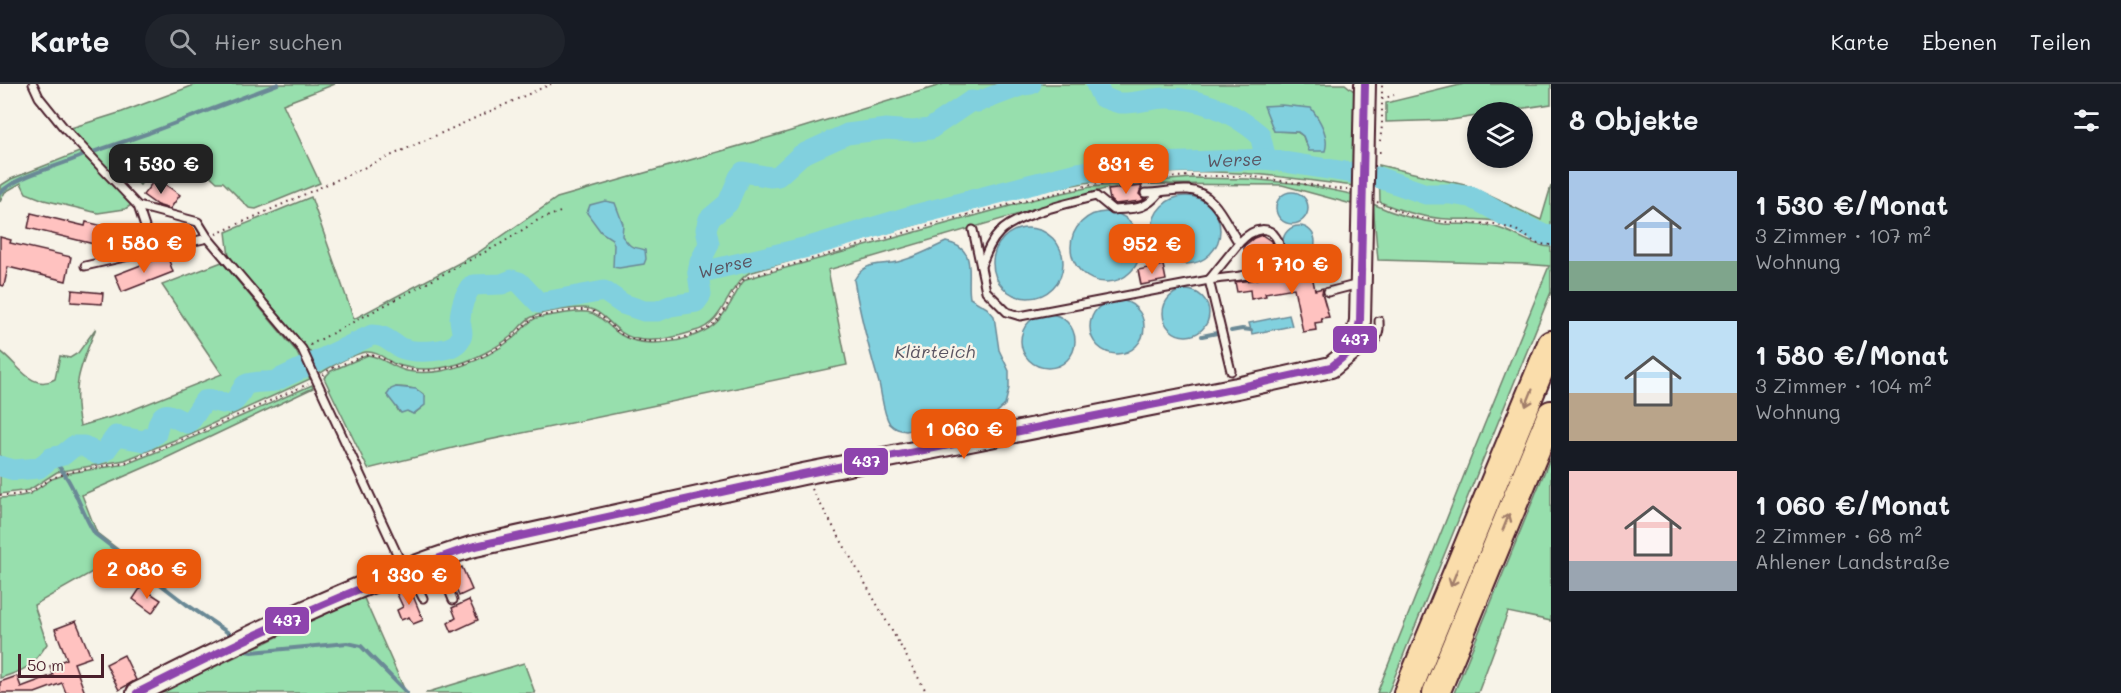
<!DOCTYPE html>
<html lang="de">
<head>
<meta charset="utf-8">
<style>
	body { margin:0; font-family:Mali,sans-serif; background:#20242c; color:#f1f3f6; height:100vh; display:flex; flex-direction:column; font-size:22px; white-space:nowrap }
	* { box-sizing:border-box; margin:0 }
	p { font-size:20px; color:#9ea1a6 }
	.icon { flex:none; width:33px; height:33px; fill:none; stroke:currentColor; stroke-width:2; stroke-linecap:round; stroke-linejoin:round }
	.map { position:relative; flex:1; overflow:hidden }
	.sheet { display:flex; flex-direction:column; background:#171b24; width:570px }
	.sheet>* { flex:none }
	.tools { position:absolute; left:1467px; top:18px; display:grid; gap:12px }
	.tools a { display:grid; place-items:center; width:66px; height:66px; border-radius:50%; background:#171b24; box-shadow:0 3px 9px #0003; font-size:30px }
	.scale { position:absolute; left:18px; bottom:15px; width:86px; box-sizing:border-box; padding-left:6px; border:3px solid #4a1f2b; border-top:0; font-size:16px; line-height:21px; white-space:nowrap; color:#4a1f2b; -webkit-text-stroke:4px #f7f3e8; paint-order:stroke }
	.price { position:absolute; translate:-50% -51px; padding:0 14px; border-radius:12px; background:#ea580c; color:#fff; font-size:20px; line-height:39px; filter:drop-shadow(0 2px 3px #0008) }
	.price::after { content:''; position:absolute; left:50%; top:36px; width:18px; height:14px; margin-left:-9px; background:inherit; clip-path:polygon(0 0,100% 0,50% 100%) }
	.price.selected { background:#222; color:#fff }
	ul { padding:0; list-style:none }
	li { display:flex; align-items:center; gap:18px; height:150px; padding:0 18px }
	li span { display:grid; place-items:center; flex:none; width:168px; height:120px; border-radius:0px; color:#555 }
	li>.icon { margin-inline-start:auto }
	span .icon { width:72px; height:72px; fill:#fffc; stroke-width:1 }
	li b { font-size:26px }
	h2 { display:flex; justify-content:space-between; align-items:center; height:72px; padding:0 18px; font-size:26px }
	header { display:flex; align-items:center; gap:36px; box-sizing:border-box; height:84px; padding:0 30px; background:#171b24; border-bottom:2px solid #363941 }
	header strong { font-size:28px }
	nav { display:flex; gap:33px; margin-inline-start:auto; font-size:21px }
	.search { width:420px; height:54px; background:#20242c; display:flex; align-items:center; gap:15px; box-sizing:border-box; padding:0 21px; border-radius:33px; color:#9ea1a6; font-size:22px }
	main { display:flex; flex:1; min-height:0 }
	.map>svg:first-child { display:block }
</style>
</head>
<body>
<header>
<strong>Karte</strong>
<div class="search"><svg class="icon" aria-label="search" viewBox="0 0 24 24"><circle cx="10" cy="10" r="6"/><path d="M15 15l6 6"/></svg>Hier suchen</div>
<nav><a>Karte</a><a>Ebenen</a><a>Teilen</a></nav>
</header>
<main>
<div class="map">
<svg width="1551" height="609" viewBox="0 0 1551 609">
	<rect width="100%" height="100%" fill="#f7f3e8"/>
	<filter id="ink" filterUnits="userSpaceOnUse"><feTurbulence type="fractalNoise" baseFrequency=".0167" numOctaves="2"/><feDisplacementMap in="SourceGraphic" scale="12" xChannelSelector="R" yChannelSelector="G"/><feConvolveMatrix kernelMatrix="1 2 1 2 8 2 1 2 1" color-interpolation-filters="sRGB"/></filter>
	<g filter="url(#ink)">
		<!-- green -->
		<g fill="#97dfad" stroke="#707f6c" stroke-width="1.5" fill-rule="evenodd">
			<path d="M197,0h138l-52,20 37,79 -64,26 -7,-1 -26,-26h-6l-14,-13 -7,9 -19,-15 -26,7 -11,15 -11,-11 -9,6 18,21 -13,8 -27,4 -54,-13 -18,-7 -5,-10 -16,9 -5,10v-16l11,-7 76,-30 -16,-21 51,-16z"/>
			<path d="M944,0h401l10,8 -2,94c-56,-7 -111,-16 -167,-14 -93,3 -182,27 -271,53 -55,16 -110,32 -166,48 -23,15 -24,50 -54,58 -22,7 -54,16 -74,1 -13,-9 -21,-24 -38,-24 -12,0 -43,4 -53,10 -8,5 -13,13 -20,19 -14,11 -35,22 -52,27 -20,6 -43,7 -63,0 -9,-4 -18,-13 -29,-12 -11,1 -35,14 -45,21l-10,-20 -82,-96 -3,-25 85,-35 43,122 122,-65 81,-56 224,-64zM1265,22l35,1 6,38 -3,-9 -6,-4 -23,-1z"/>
			<path d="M1464,0h87v20l-53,8h-20l-1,4 -26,4 -65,2v-19z"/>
			<path d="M1379,81l90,21 72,34 10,-34v58c-19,-2 -33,-17 -51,-22 -17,-4 -35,-2 -52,-3 -23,-1 -47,-8 -68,-17z"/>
			<path d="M1192,94l56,1 54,5 54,11 -1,10 -73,-20 -139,-1 -35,4 -280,82 19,95 -382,80 -97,24 -44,-91 7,-7 37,-16c14,2 25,13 39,16 34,7 79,-11 105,-32 9,-7 14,-16 24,-21 15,-2 37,-8 51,-6 14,2 23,17 34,23 24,15 76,7 96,-13 11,-11 17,-26 25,-39l4,-4 293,-81 52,-11zM396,303c12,1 20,0 29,9l-4,12 -7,6 -7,-3 -8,1 -5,-9 -7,-8z"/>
			<path d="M1373,120c23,11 46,17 71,20 17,1 34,-1 51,3 20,5 36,19 56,20v45l-163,401h-11l97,-243 75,-184 -26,-2 -145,-4z"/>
			<path d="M222,178l74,89 14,28 -118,54 -67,27 -68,12 -28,18 -29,4v-143c17,11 31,42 55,28l5,-23 10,2 8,-5 18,-25c-15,37 -25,57 -16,98l42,-12 100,-40 -60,-89z"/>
			<path d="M312,301l1,3 -149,71 -82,36 15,38 27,21 -90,51 13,39c-15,23 -21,26 -47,34v-180l16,-1 14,-3 22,-15 18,-6 56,-9 68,-27z"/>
			<path d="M1551,372v165l-43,-9 -30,81h-24z"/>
			<path d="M363,512l43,97h-246z"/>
			<path d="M524,579l11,30h-110z"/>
		</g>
		<!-- water -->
		<g fill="#81d0de" stroke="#6b8996" stroke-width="1.5">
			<path d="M1281,21l30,3c9,12 19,28 14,43h-16l-6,-15 -5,-4 -24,-1 -10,-25z"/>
			<circle cx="1292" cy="124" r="16"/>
			<circle cx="1186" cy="146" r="34"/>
			<path d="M605,117l10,2 8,21 -1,12c12,15 8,9 23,14l1,9 -2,5 -25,4 -6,-1 1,-22 -2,-6 -11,-7 -14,-19 3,-8z"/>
			<circle cx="1106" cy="163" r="35"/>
			<circle cx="1299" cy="158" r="16"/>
			<circle cx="1028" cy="179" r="35"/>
			<path d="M946,158c33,6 20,33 24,56l17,10 7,8 5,34 10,21v17l-4,17 -9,8 -90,18c-7,-1 -11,-2 -16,-7 -7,-10 -8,-29 -11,-41 -10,-34 -19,-68 -25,-103 12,-21 27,-13 47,-19 15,-4 30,-12 45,-19z"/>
			<circle cx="1186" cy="229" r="23"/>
			<circle cx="1117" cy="243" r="27"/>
			<circle cx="1048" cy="257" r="27"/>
			<path d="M1289,231l3,11 -40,8 -3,-11z"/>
			<path d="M396,303l20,2 9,7v9l-12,9 -6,-3 -6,2 -14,-18 4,-6z"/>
		</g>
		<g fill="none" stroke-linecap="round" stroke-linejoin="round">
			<!-- stream -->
			<g stroke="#6b8996" stroke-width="4">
				<path d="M93,68l56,-19 129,-49"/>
				<path d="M0,109c19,-19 59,-26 84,-38"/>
				<path d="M1231,247l11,-2 9,1"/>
				<path d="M1202,252l15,-3"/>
				<path d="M51,374c24,23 27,49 44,76l91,70 44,30"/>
				<path d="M245,567l7,1 95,-9 14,3 46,47"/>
			</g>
			<!-- river -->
			<g stroke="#81d0de" stroke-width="21">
				<path d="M1096,0l6,13c6,2 12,5 18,6 15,1 31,-5 47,-5 35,0 67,15 93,37l6,24"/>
				<path d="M698,189l2,-11 9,-18 -3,-15 3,-10 19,-16 11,-26 4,-5 27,5 8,-1 23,-21 46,-21 39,-5 27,2 17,-2 41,-28 7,1 45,-17 8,-1"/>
				<path id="s1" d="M0,382l14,4 25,-2 12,-10 12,-3 11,-9h10l13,8 8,-3 11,-15 28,5 12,-7c6,-31 13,-17 31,-11l5,-4 12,-18c12,-3 25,9 33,-3 3,-4 5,-9 8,-13 9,-4 19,-2 30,-4l97,-46c14,0 18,8 29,13 13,5 50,5 58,-7 6,-8 1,-14 1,-22 1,-12 5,-26 13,-34l29,-1 10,-4 7,2 20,21 65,-12 19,13 21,7h14l12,-5 26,-4 5,-7 -3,-22 114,-27 99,-30 118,-31 48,-12 56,-9 133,-5 111,18 49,17h25l20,3 42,23 29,14 9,2"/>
			</g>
		</g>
		<!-- building -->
		<g fill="#ffc2c0" stroke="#4a1f2b" stroke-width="1.5">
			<path d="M156,94l24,17 -10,14 -13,-4 -14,-10z"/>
			<path d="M1142,102l-3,8 5,5 -3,2 -26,3 -5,-4 -2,-10z"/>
			<path d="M31,129l54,13 1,-4 13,3 -5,19 -66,-16z"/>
			<path d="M1262,151l9,6 2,8 -1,6 -10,10 -14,-7 -4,-9v-3l10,-8z"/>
			<path d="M0,153l11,3 -1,3 61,14 -5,24 -58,-14 -4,19 -4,-1z"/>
			<path d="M167,171l6,17 -51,20 -7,-17z"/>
			<path d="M1163,181l3,15 -25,5 -3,-15z"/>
			<path d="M1287,185l3,10 22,-4 3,15 8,-2 -1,5 7,24 -8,1 1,4 -7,1 1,7 -13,2 -9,-44 -29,5 1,3 -15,3 -1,-9 -13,2 -2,-10 18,-2z"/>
			<path d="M72,206l31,3 -1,11 -31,-2z"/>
			<path d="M462,483l10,23 -13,6 -10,-23z"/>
			<path d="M409,502l14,34 -10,4 -4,-7 -8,3 -4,-10 6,-3 -7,-15z"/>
			<path d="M141,503l20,13 -9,13 -19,-14z"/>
			<path d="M469,516l9,20 -26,12 -4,-9 8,-5 -4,-10z"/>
			<path d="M76,537l15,36 -17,6 11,30h-19l-4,-10 -27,10h-35v-11l17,-6 4,11 32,-12 -3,-9 17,-7 -12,-30z"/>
			<path d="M124,571l12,25 -17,10 -13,-26z"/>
		</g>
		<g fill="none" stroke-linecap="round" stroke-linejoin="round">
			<!-- lane casing -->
			<g stroke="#4a1f2b" stroke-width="11">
				<g id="lane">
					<path d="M33,0l6,13 25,31 74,78 8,24 -4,23"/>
					<path d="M1145,109c15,0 29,-4 43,-3 28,2 37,33 51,53l-30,37"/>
					<path d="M138,122l60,16 10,16"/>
					<path d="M973,146l13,61 21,21 13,4 189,-36 22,91"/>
					<path d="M85,182l123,-28 94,111 102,220"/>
					<path d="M981,182c5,-12 9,-24 18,-33 17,-19 72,-30 97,-37l17,14c21,-2 31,1 46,-17"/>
					<path d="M1209,196c18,-3 39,-3 56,-10 30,-14 8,-64 -26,-27"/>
					<path d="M1328,208l31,-8"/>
					<path d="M1356,265h12c9,-9 12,-16 11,-28"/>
					<path d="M437,476l16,40"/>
					<path d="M409,486l14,28"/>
				</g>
			</g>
			<!-- secondary casing -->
			<g stroke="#4a1f2b" stroke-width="24">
				<path id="secondary" d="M137,609c108,-55 218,-110 334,-146l332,-73 434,-86 94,-21 22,-18 7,-28 5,-237"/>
			</g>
			<!-- highway casing -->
			<g stroke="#4a1f2b" stroke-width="30">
				<g id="highway">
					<path d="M1407,609l144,-349"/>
					<path d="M1436,609l115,-279"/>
				</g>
			</g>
			<!-- path -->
			<g stroke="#4a1f2b" stroke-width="2" stroke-dasharray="1.5 4.5" stroke-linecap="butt">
				<path d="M1382,15l12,-4"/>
				<path d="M1380,57l2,-15v-42"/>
				<path d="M1379,68h6"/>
				<path d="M1377,118l36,15 33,5 48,2 22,6 22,14 13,1"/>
				<path d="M216,150l335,-150"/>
				<path d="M310,261l192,-102 36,-23 25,-9"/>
				<path d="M323,291l7,-6 38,-15c15,2 28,14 44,16 35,3 72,-10 99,-32 9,-7 15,-16 24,-21 14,-2 47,-11 59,-5 11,5 18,17 29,23 22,13 72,5 91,-12 14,-12 17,-33 31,-45l225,-64 120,-29 98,-9h59l100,14"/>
				<path d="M812,405l115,204"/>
				<path d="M0,411h16l14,-3 22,-14 18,-6 56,-10 67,-27 115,-51"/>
			</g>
			<!-- lane -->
			<use href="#lane" stroke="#f7f3e8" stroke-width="7"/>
			<!-- secondary -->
			<use href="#secondary" stroke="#f7f3e8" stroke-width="20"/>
			<!-- highway -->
			<use href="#highway" stroke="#faddab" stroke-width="26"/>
			<!-- bus-1 casing -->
			<g stroke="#f7f3e8" stroke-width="12">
				<path id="bus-1" d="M137,609c109,-55 218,-107 334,-146l332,-73 434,-86 94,-21 22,-18 7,-28 5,-237"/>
			</g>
			<!-- bus-1 -->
			<use href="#bus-1" stroke="#8e44ad" stroke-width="8"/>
		</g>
		<!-- one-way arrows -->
		<defs><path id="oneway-shaft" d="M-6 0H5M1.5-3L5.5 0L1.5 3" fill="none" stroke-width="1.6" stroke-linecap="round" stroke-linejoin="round" transform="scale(1.5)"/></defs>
		<g stroke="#a27e6b">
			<use href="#oneway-shaft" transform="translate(1529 314) rotate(112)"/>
			<use href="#oneway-shaft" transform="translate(1506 438) rotate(-68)"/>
			<use href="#oneway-shaft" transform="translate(1454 494) rotate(112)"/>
		</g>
	</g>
	<g text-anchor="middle" stroke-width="5" stroke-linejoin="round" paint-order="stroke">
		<!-- water labels -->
		<g font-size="18" font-style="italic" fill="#5a5461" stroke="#f7f3e8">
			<text dy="6" stroke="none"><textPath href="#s1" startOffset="1413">Werse</textPath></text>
			<text dy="6" stroke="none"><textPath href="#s1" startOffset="891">Werse</textPath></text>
			<text x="935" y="274">Klärteich</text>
		</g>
	</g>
	<g stroke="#f7f3e8" stroke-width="2">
		<rect x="1332" y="241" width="46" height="29" rx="6" fill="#8e44ad"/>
		<rect x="843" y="363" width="46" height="29" rx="6" fill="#8e44ad"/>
		<rect x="264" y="522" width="46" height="29" rx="6" fill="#8e44ad"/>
	</g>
	<g font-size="16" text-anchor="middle" font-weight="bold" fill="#fff">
		<text x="1355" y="261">437</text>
		<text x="866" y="383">437</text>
		<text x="287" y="542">437</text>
	</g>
</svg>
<div class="tools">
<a><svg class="icon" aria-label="layers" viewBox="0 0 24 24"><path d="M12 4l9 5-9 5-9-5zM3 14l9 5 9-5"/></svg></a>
</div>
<div class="scale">50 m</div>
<b class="price selected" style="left:161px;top:111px">1 530 €</b>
<b class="price" style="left:1126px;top:111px">831 €</b>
<b class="price" style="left:144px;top:190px">1 580 €</b>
<b class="price" style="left:1152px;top:191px">952 €</b>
<b class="price" style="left:1292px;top:211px">1 710 €</b>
<b class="price" style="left:964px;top:376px">1 060 €</b>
<b class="price" style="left:147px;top:516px">2 080 €</b>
<b class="price" style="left:409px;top:522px">1 330 €</b>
</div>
<section class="sheet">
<h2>8 Objekte<svg class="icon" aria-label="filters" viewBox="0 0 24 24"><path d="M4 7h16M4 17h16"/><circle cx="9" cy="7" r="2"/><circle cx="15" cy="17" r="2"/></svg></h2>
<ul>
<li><span style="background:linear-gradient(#a9c7e8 75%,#7fa58c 0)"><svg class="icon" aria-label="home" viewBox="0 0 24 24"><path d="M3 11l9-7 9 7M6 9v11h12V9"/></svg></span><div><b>1 530 €/Monat</b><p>3 Zimmer · 107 m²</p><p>Wohnung</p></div></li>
<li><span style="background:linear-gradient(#bfe0f5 60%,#b9a48a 0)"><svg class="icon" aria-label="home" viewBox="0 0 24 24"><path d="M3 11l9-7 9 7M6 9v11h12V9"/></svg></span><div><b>1 580 €/Monat</b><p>3 Zimmer · 104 m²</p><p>Wohnung</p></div></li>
<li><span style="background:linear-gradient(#f6c9c9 75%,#9aa5b1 0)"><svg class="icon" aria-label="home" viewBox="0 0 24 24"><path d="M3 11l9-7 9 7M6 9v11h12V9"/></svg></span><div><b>1 060 €/Monat</b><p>2 Zimmer · 68 m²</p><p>Ahlener Landstraße</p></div></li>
</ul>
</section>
</main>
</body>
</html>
